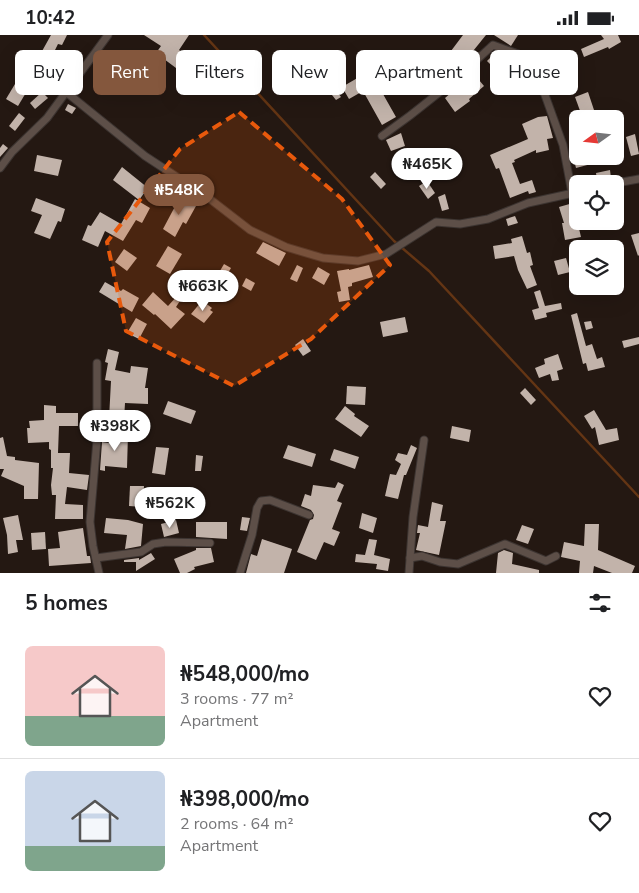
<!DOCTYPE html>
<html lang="en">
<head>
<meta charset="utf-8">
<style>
	body { margin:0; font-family:"Nunito Sans",sans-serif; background:#f2f2f2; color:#202124; height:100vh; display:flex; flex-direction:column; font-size:19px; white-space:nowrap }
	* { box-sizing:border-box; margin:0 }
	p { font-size:16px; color:#757577 }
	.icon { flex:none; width:28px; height:28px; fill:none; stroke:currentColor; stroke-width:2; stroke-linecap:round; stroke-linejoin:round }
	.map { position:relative; height:538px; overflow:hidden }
	.drawer { display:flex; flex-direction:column; background:#fff; flex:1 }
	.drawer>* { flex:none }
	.hud { position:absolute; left:15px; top:15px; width:610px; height:45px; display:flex; gap:10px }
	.needle { width:32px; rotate:255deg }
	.buttons { position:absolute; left:569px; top:75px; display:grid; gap:10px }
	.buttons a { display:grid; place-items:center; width:55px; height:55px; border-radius:8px; background:#fff; box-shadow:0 5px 20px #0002; font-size:25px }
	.price { position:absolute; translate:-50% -42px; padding:0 11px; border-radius:18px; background:#fff; color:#222; font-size:16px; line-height:32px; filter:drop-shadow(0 1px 2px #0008) }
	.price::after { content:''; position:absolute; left:50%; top:30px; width:15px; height:11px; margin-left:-8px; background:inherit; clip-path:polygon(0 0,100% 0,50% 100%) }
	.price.active { background:#84573d; color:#fff }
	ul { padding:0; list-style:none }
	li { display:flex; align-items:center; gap:15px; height:125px; padding:0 25px }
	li+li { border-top:1px solid #e0e0e0 }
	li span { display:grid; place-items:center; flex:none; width:140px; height:100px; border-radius:8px; color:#555 }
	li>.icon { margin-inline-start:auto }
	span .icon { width:60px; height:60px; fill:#fffc; stroke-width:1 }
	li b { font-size:21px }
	h2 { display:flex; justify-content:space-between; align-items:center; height:60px; padding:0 25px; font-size:21px }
	.chip { padding:0 18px; border-radius:8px; background:#fff; box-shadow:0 5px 20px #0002; font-size:18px; line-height:45px }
	.chip.active { background:#84573d; color:#fff }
	.status { display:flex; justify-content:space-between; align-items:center; height:35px; padding:0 25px; background:#fff; direction:ltr }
	.status svg { height:14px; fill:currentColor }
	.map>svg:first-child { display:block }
</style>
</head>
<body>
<div class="status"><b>10:42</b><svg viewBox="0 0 49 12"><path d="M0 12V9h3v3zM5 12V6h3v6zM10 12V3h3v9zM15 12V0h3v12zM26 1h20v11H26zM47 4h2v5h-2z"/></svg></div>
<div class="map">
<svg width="639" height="538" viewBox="0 0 639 538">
	<rect width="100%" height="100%" fill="#241812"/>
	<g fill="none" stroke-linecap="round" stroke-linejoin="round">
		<!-- stream -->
		<path stroke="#643514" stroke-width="2.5" d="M204,0l190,206 35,30 210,226"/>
	</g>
	<!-- building -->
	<g fill="#c2b3aa">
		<path d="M51,0h16l-5,10 -4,-1 -7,14 -10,-5z"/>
		<path d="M144,0h45l-10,15 10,8 -9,13 -24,-18 5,-7z"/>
		<path d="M463,0h23l-21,26 -14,-10z"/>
		<path d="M494,0h24l-7,11z"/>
		<path d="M601,0h17l3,7 -12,7 -1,-2 -24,10 -3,-8 23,-10z"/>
		<path d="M496,17l7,4 -10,11 -6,-6z"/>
		<path d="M204,34l13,5 -4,10 -13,-4z"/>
		<path d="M42,38l13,10 -6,8 -13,-10z"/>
		<path d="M366,38l10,15 3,-1 17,30 -14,8 -19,-34 -14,8 -7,-12z"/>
		<path d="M18,44l12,7 -12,20 -12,-7z"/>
		<path d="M466,45l6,6 7,-6 5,6 -15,13 1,2 -15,11 -10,-14z"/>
		<path d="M329,46l12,16 -5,3 -12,-15z"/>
		<path d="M42,57l6,6 -13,11 -5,-6z"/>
		<path d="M588,57l9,27h-14l-8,-22z"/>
		<path d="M68,69l8,4 -4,6 -7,-4z"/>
		<path d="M19,78l6,5 -10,13 -6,-5z"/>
		<path d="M547,81l6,22 -6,1 2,11 -13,3v-3l-22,10 1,2 -3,1 8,21 12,-4 4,12 -7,2 -1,-3 -18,7 -11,-30 -3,1 -6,-14 38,-16 -6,-15 16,-7z"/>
		<path d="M401,98l4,13 -14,5 -5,-11z"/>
		<path d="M635,99l4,20 -8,2 -5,-19z"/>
		<path d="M3,109l5,4 -8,9v-9z"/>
		<path d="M37,120l25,5 -4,16 -24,-5z"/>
		<path d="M396,120l10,8 -4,5 -10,-8z"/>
		<path d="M573,121h16l2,8 -15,4z"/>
		<path d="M122,132l26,21 -9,12 -26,-20z"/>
		<path d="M610,135l1,8 -14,2 -1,-7z"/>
		<path d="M375,137l11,12 -5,5 -11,-12z"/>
		<path d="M168,142l16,11 -6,10 -16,-10z"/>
		<path d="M427,146l8,12 -7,6 -9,-13z"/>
		<path d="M445,159l4,15 -7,2 -4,-14z"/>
		<path d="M180,162l16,9 -10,18 -3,-2 -8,15 -12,-8z"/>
		<path d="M36,163l29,11 -4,13 -3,-1 -8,18 -16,-6 8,-18 -11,-4z"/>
		<path d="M135,164l15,9 -8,15 -6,-3 -13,21 -18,-10 -7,16 -16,-7 6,-15 3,1 9,-14 21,12z"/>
		<path d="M573,168l8,34 -16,3 -3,-17h2l-5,-16z"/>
		<path d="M515,181l3,7 -10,3 -2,-7z"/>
		<path d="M639,198v22l-1,1 -7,-21z"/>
		<path d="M522,201l5,17 3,-1 3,13 -3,1 7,19 -10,4 -9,-19 -4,-14 -19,3 -2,-13 19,-3 -1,-4z"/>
		<path d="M263,207l23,11 -7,13 -23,-13z"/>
		<path d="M168,211l14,8 -12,20 -14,-8z"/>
		<path d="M124,214l13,9 -10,13 -12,-9z"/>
		<path d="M566,223l4,14 -12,3 -4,-14z"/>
		<path d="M224,229l7,4 -7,12 -7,-4z"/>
		<path d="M297,230l6,3 -6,14 -7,-3z"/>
		<path d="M369,230l4,12 -21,6v3l-4,1 2,13 -11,2 -2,-10 4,-1 -4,-20 12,-2v1z"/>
		<path d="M318,232l12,7 -6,11 -12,-7z"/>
		<path d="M246,243l9,5 -4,8 -9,-5z"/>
		<path d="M105,247l16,9 2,-2 16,9 -7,14 -33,-20z"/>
		<path d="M182,248l7,4 -13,20 9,7 -14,15 -16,-15 -1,1 -12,-10 11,-13 15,14 10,-11 -3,-2z"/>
		<path d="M540,255l5,16 16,-3 1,6 -16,4 1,4 -12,3 -3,-10 7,-2 -5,-16z"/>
		<path d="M201,267l2,1 1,-1 8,6 -2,2 3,2 -9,11 -13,-9z"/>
		<path d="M577,278l9,33 6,-2 5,15 5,-2 3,10 -17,4 -2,-8 -3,1 -12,-49z"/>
		<path d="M405,282l3,15 -25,5 -3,-15z"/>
		<path d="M136,283l11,6 -8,15 -12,-6z"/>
		<path d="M591,286l2,7 -7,2 -2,-8z"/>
		<path d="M639,302v7l-15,4 -2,-7z"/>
		<path d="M303,304l8,12 -8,5 -8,-11z"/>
		<path d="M108,314l11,3 -4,18 15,3 1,-7 17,2 -3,20h3v16l-23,-1 -1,17 -15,-1 2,-38 -6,-1 3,-17 -3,-1z"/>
		<path d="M558,319l5,15 -6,2 2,9 -7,1 -2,-7 -11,4 -4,-10 10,-4 -1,-5z"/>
		<path d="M347,351l19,1 -1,18 -19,-1z"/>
		<path d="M525,353l11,12 -5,5 -11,-12z"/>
		<path d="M168,366l28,10 -5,13 -28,-10z"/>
		<path d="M44,370l12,1v7h22v13h-19l-1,27h12l-1,20 20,2 -2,15 -20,-3 -2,17 18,1v14h-28l1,-24h-4l-1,-10 2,-17h-2v-18l-2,-1v-7l-21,1 -1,-15h3l-1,-7 15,-1z"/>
		<path d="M345,371l10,8 -1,2 15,10 -8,11 -26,-18z"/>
		<path d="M594,375l12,20 11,-2 2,12 -20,5 -4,-18 -3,2 -8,-13z"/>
		<path d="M452,391l19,4 -2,12 -19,-4z"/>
		<path d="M109,398l19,1 -1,34 -22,-2v5l-5,-1 2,-28 7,1z"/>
		<path d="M3,402l4,19 8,1v3l24,3 -1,36h-14v-13l-23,-10 3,-7h-4v-31z"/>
		<path d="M288,410l28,9 -4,13 -29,-9z"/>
		<path d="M411,410l6,3 -11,27h-2l-6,24 -13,-3 5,-22 6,1 5,-11 -6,-4 3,-7 9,2z"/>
		<path d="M156,412l13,1 -4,27 -13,-2z"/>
		<path d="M334,414l25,8 -4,12 -25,-9z"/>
		<path d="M196,420l7,1 -2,15h-6z"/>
		<path d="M338,447l6,3 -7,16 5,2 -10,26 8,3 -6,14 -10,-4 -8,18 -19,-8 13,-32 3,-1 1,-4 -3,-5 -10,-4 4,-12 6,2 2,-11 22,3z"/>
		<path d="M130,451h14l-1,21 -14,-1z"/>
		<path d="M432,467l11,3 -3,16h6l-7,34 -23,-5 4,-17h-3l1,-8 10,2z"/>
		<path d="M362,478l15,5 -4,15 -14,-5z"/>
		<path d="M18,480l5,25h-7l2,12 -10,2 -1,-19 -4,-17z"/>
		<path d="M242,482l8,1 -3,13 -7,-1z"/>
		<path d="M106,483l22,2 15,4 -2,22 -16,3 2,-14 -23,-2z"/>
		<path d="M176,485l3,13 -15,4 -3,-13z"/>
		<path d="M196,487h31v17l-31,-2z"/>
		<path d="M585,489h14l-1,26 37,16 -3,7h-20l-18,-7 -1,7h-14l1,-12 -19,-4 3,-15 20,4z"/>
		<path d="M522,490l12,4 -6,15 -12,-4z"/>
		<path d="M83,493l4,28h3l1,7 -42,3 -1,-17 12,-1 -2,-16z"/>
		<path d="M45,497l1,17 -14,1 -1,-17z"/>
		<path d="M262,504l30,10 -8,24h-38l5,-19 6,2z"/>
		<path d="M369,504l8,1 -3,15 16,4 -2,12 -12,-2 1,-5 -22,-2 1,-8 9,1z"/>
		<path d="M196,513h15l3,14 -20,5 1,2 -8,4h-7l-6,-14 22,-9z"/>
		<path d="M504,515l9,3 -1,11 27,6v3h-43l2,-20z"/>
		<path d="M151,518l4,6 -19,12v-9h-12v-2l15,-2v2z"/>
	</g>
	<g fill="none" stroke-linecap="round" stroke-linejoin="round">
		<!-- minor casing -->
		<g stroke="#3c3431" stroke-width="9">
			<g id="minor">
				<path d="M66,57l79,64 61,40 44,34 36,17 37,11 35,3 28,-7 50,-32 24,2 28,-5 40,-16 50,-11"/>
				<path d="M382,101c40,-28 75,-57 111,-91l39,14 31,86 9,48"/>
				<path d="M0,133l12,-16 35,-34 61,-83"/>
				<path d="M611,149l28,-5"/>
				<path d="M97,328v77l-7,82 3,24 6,27"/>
				<path d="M96,523l45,-6 12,-8 13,-2 44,1"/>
				<path d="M410,523l12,-2 18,6 18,2 47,-20 41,17 10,-5"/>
				<path d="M240,538l12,-38 5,-27 4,-7 9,-1 39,15"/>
				<path d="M409,538l4,-56 11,-77"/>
			</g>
		</g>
		<!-- minor -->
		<use href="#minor" stroke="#5d4f48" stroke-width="7"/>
	</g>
	<!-- marked area -->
	<path fill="#e8590c" fill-opacity="0.2" stroke="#e8590c" stroke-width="4" stroke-dasharray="10 6" stroke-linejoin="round" d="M239,77l103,87 48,66 -79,74 -77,47 -108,-55 -19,-89 73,-93z"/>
</svg>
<div class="buttons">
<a><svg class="needle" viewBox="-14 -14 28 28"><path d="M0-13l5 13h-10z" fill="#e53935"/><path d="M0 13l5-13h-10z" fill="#757577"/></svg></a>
<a><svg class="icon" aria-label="locate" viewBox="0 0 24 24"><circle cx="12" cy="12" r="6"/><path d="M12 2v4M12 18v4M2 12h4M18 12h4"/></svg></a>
<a><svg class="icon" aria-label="layers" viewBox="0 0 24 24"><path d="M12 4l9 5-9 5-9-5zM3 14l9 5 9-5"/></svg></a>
</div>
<b class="price" style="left:427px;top:155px">₦465K</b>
<b class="price active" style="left:179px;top:181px">₦548K</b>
<b class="price" style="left:203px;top:277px">₦663K</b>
<b class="price" style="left:115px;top:417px">₦398K</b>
<b class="price" style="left:170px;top:494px">₦562K</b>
<div class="hud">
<a class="chip">Buy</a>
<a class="chip active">Rent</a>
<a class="chip">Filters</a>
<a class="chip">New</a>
<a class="chip">Apartment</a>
<a class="chip">House</a>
</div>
</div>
<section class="drawer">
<h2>5 homes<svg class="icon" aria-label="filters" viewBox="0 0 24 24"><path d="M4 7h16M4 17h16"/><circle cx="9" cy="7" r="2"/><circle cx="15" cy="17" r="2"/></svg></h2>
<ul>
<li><span style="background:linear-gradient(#f6c9c9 70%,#7fa58c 0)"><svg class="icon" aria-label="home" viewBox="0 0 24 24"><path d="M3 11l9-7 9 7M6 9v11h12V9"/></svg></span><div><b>₦548,000/mo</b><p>3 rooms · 77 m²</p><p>Apartment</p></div><svg class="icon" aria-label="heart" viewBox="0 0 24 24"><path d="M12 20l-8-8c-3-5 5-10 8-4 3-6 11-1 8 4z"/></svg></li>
<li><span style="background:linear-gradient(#c9d6e8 75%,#7fa58c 0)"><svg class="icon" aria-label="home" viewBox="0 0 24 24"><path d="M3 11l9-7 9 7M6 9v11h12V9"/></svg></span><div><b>₦398,000/mo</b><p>2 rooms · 64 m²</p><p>Apartment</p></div><svg class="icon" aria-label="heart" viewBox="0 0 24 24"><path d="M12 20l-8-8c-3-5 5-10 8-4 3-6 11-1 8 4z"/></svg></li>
</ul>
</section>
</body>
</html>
